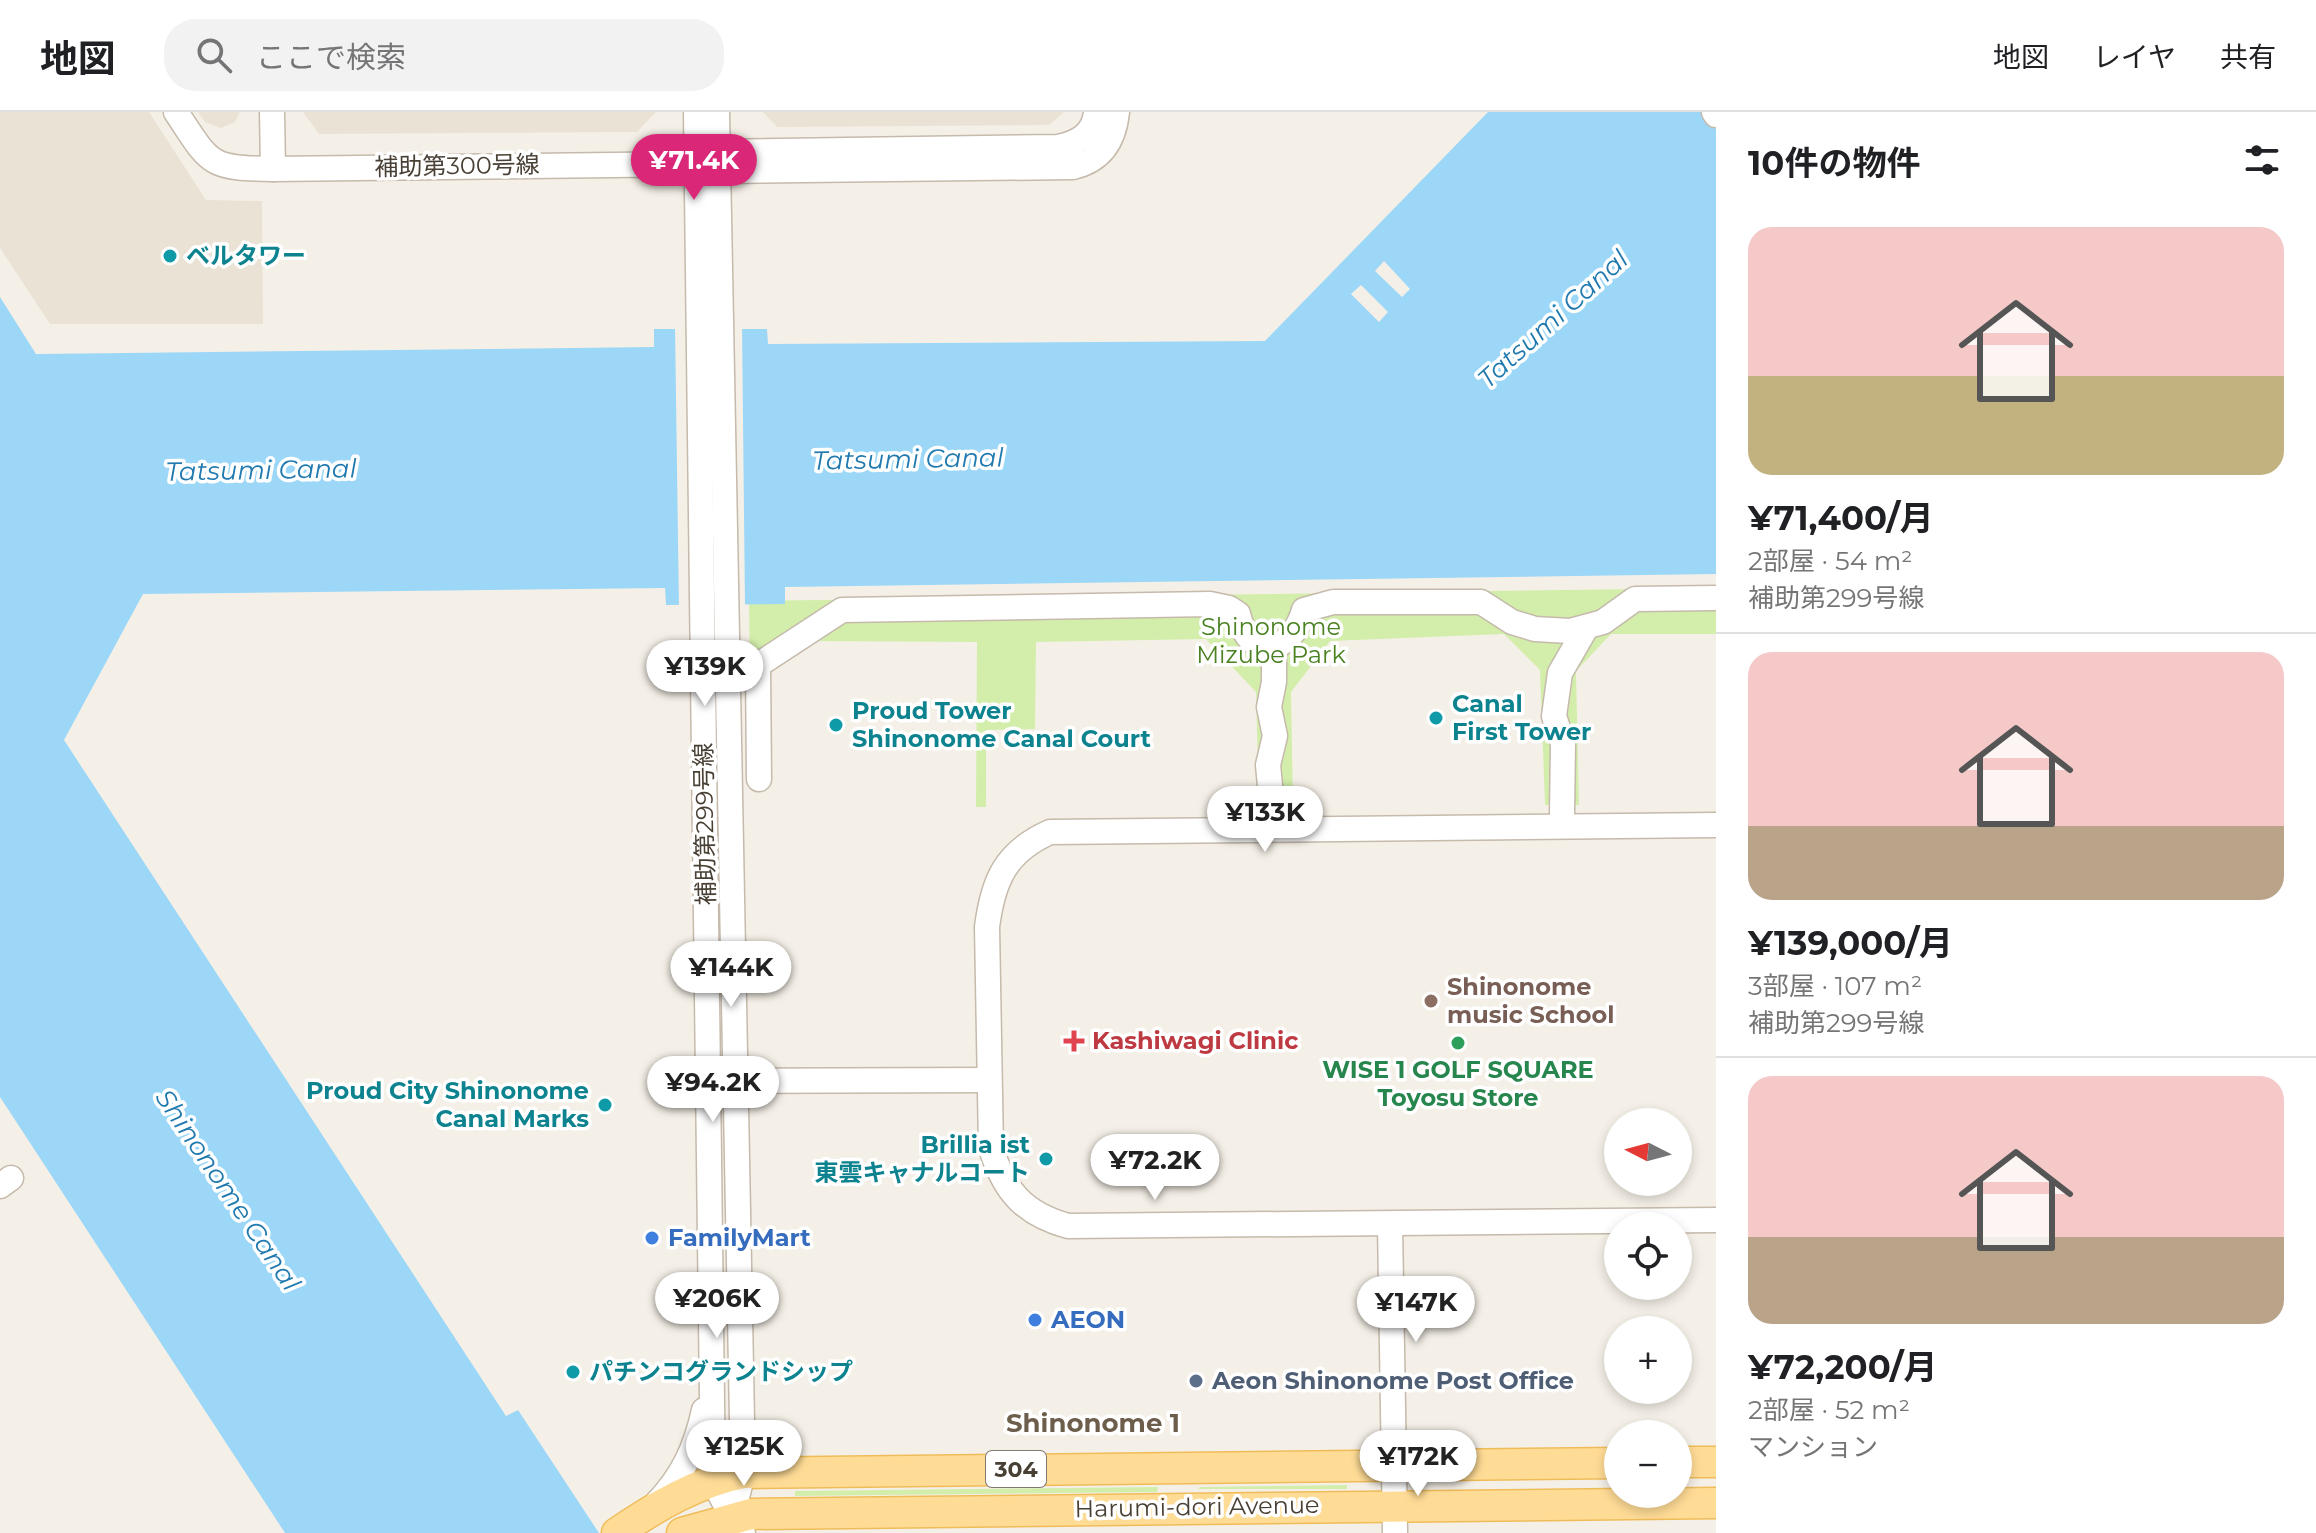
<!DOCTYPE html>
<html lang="ja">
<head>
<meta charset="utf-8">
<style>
	body { margin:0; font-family:Montserrat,"Noto Sans JP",sans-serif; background:#f2f2f2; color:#202124; height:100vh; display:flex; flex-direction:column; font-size:30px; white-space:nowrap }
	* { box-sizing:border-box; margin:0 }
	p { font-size:26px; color:#757577 }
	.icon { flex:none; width:44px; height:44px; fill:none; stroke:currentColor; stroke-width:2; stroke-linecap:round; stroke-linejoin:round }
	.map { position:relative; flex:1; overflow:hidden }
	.panel { display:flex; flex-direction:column; background:#fff; width:600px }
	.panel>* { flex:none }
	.needle { width:52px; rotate:276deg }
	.controls { position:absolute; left:1604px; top:996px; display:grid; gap:16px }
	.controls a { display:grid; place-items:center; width:88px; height:88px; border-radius:50%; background:#fff; box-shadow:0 4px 12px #0003; font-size:40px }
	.price { position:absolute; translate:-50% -68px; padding:0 18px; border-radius:28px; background:#fff; color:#222; font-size:26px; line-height:52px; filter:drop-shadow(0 2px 4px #0008) }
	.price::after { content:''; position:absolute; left:50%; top:48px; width:24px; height:18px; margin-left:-12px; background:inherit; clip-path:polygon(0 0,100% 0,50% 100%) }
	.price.active { background:#db2777; color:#fff }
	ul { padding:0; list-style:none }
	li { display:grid; align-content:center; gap:16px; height:424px; padding:0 32px }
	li+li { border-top:2px solid #e0e0e0 }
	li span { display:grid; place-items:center; height:248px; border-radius:24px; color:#555 }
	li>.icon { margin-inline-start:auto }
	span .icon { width:144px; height:144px; fill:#fffc; stroke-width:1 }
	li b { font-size:34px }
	h2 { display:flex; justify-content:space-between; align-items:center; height:96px; padding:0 32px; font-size:34px }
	header { display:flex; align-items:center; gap:48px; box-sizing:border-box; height:112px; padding:0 40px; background:#fff; border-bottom:2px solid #e0e0e0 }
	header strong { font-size:38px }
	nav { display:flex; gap:44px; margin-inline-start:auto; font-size:28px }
	.search { width:560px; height:72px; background:#f2f2f2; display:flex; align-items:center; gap:20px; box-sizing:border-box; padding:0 28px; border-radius:32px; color:#757577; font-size:30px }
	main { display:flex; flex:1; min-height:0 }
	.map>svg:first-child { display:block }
</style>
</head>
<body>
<header>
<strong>地図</strong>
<div class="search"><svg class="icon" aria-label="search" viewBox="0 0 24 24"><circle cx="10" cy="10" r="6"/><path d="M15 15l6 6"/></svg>ここで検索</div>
<nav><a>地図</a><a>レイヤ</a><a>共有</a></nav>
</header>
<main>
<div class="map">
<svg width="1716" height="1421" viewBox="0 0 1716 1421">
	<rect width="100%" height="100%" fill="#f5f0e7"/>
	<!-- residential -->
	<g fill="#eae2d4">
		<path d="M0,0h149l57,88 56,1 1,123h-213l-50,-76z"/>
		<path d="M198,0h42l-5,10 -14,6 -16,-6z"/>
		<path d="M303,0h352v1l-18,19 -318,2z"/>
		<path d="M763,0h301l-15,13 -272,2z"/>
	</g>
	<!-- green -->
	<g fill="#d3eeab">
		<path d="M1716,476v46h-105l-35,37 3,134h-34l-5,-135 -36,-36 -174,7 -39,51 2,116h-34l-3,-116 -50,-53 -170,3 -1,87 -49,1v77h-10l1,-165 -172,-1 -38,25 -16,90 -2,-155z"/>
		<path d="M1347,1373v4h-149l2,-2z"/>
		<path d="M1158,1375l-1,5 -362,4v-5z"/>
	</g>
	<!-- water -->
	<path fill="#9dd7f8" d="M1488,0h228v462l-931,13v17l-119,1 -1,-17 -522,6 -79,146 442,676 12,-6 81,123h-314l-285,-436v-800l36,57 618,-7v-18h113l1,15 497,-3z"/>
	<!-- pier -->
	<g fill="#f5f0e7">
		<path d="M1384,149l26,28 -8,8 -27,-26z"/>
		<path d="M1361,173l27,27 -9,10 -28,-28z"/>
		<path d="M675,213h67l3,283 -66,1z"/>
	</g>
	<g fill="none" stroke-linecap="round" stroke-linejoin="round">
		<!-- minor casing -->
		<g stroke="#c5baab" stroke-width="27">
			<g id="minor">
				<path d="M176,0c35,53 32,56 97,57"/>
				<path d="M272,0l1,57 424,-5 21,7 355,-4c29,-7 41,-26 44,-55"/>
				<path d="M696,0l17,1369 19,36 11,16"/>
				<path d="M717,0l26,1361 -11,44"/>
				<path d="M1714,0l2,3"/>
				<path d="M706,47l11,-7 341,-5c20,-4 36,-13 38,-35"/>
				<path d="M759,667l-1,-114 84,-55 368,-6 19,4 9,6c12,50 54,39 66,-4l29,-8h148l31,20 23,7 35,2 33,-9 32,-23 81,-1"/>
				<path d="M1562,701l1,-69 -9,-28 6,-43 26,-45"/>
				<path d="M1273,705l-5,-52 7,-29 -6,-29 5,-25v-34"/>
				<path d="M1716,713l-666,7c-45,20 -57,49 -63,95l4,221c13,43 33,66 77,78l648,-6"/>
				<path d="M723,969l265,-1"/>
				<path d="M0,1074l11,-8"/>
				<path d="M1390,1112l5,309"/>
				<path d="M656,1392c27,-28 40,-57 48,-94"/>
			</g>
		</g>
		<!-- major casing -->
		<g stroke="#f0bc59" stroke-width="33">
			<g id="major">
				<path d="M1678,1350h38"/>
				<path d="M617,1421c38,-26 80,-51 126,-60l875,-10"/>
				<path d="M682,1421l69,-19 965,-11"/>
			</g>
		</g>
		<!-- minor -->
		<use href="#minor" stroke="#fff" stroke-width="24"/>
		<!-- major -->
		<use href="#major" stroke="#ffdc96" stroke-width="30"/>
	</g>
	<!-- markers -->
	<g fill="#0f9aa8" stroke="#fff" stroke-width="3">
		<circle cx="170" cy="144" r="8"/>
		<circle cx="1436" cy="606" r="8"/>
		<circle cx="836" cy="613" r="8"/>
		<circle cx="605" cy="993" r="8"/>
		<circle cx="1046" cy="1047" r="8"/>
		<circle cx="573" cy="1260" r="8"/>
	</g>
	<circle fill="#8d6e63" stroke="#fff" stroke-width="3" cx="1431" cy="889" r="8"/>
	<path fill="#e0444e" stroke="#fff" stroke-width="3" d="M1070 917h8v8h8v8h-8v8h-8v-8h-8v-8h8z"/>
	<circle fill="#2e9e5b" stroke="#fff" stroke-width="3" cx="1458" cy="931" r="8"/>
	<g fill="#3f7fe0" stroke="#fff" stroke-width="3">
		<circle cx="652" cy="1126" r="8"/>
		<circle cx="1035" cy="1208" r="8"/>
	</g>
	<circle fill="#5c6f8a" stroke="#fff" stroke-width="3" cx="1196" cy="1269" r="8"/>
	<g text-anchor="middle" stroke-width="7" stroke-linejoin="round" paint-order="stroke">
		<!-- shield labels -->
		<rect fill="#fff" stroke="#807972" stroke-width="2" x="986" y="1339" width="60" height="36" rx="6"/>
		<g font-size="22" font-weight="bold" fill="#494035">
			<text x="1016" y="1365">304</text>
		</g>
		<!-- street labels -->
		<g font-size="24" fill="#494035" stroke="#fff">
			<text transform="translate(457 54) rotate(-1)" y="8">補助第300号線</text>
			<text transform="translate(705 712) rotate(-91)" y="8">補助第299号線</text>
			<text transform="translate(1197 1395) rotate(-1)" y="8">Harumi-dori Avenue</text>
		</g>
		<!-- culture labels -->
		<g font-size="24" font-weight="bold" fill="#0d838f" stroke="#fff" text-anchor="start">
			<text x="186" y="152">ベルタワー</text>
			<text x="1452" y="600">Canal<tspan x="1452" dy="28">First Tower</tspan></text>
			<text x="852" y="607">Proud Tower<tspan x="852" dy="28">Shinonome Canal Court</tspan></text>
			<text x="589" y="987" text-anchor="end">Proud City Shinonome<tspan x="589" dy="28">Canal Marks</tspan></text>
			<text x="1030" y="1041" text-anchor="end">Brillia ist<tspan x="1030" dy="28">東雲キャナルコート</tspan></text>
			<text x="589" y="1268">パチンコグランドシップ</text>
		</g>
		<!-- park labels -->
		<g font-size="24" fill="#4a8121" stroke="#fff">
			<text x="1271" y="523">Shinonome<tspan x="1271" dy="28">Mizube Park</tspan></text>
		</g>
		<!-- education labels -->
		<g font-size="24" font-weight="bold" fill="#785e54" stroke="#fff" text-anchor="start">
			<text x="1447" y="883">Shinonome<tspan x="1447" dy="28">music School</tspan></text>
		</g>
		<!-- health labels -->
		<g font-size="24" font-weight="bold" fill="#be3a42" stroke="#fff" text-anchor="start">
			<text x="1092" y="937">Kashiwagi Clinic</text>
		</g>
		<!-- leisure labels -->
		<g font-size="24" font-weight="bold" fill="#27864d" stroke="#fff">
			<text x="1458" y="966">WISE 1 GOLF SQUARE<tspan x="1458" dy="28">Toyosu Store</tspan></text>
		</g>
		<!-- shop labels -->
		<g font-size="24" font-weight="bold" fill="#366cbe" stroke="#fff" text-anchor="start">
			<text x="668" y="1134">FamilyMart</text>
			<text x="1051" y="1216">AEON</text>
		</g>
		<!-- service labels -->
		<g font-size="24" font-weight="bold" fill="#4e5e75" stroke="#fff" text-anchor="start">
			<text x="1212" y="1277">Aeon Shinonome Post Office</text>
		</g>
		<!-- water labels -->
		<g font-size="26" font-style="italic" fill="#2079af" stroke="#fff">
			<text transform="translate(1553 207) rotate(-42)" y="9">Tatsumi Canal</text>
			<text transform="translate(908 347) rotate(-1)" y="9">Tatsumi Canal</text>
			<text transform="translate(261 358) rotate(-1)" y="9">Tatsumi Canal</text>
			<text transform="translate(228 1078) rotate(56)" y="9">Shinonome Canal</text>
		</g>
		<!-- neighbourhood labels -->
		<g font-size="26" font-weight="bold" fill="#6d5d4b" stroke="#fff">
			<text x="1093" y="1320">Shinonome 1</text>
		</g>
	</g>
</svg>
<div class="controls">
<a><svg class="needle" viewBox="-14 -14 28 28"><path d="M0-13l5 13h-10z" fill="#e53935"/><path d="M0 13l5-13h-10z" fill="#757577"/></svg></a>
<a><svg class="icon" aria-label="locate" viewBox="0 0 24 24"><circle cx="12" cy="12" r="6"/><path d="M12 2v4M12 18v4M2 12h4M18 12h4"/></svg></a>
<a>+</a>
<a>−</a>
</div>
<b class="price active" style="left:694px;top:90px">¥71.4K</b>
<b class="price" style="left:705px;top:596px">¥139K</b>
<b class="price" style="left:1265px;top:742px">¥133K</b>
<b class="price" style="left:731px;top:897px">¥144K</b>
<b class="price" style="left:713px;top:1012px">¥94.2K</b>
<b class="price" style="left:1155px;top:1090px">¥72.2K</b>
<b class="price" style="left:717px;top:1228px">¥206K</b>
<b class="price" style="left:1416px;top:1232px">¥147K</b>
<b class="price" style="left:744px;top:1376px">¥125K</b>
<b class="price" style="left:1418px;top:1386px">¥172K</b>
</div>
<section class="panel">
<h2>10件の物件<svg class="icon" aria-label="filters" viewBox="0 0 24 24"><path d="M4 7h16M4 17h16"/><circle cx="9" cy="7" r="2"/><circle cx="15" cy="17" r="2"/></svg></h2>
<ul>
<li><span style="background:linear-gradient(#f6c9c9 60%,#c2b280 0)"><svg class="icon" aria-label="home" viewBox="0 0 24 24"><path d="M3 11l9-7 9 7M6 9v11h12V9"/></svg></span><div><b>¥71,400/月</b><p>2部屋 · 54 m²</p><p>補助第299号線</p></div></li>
<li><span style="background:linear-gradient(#f6c9c9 70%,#b9a48a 0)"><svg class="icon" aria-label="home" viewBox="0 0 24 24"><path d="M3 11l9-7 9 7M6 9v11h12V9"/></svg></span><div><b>¥139,000/月</b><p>3部屋 · 107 m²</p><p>補助第299号線</p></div></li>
<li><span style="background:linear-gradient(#f6c9c9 65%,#b9a48a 0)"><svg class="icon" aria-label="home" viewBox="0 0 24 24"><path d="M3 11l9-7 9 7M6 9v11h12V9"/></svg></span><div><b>¥72,200/月</b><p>2部屋 · 52 m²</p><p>マンション</p></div></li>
</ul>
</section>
</main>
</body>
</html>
